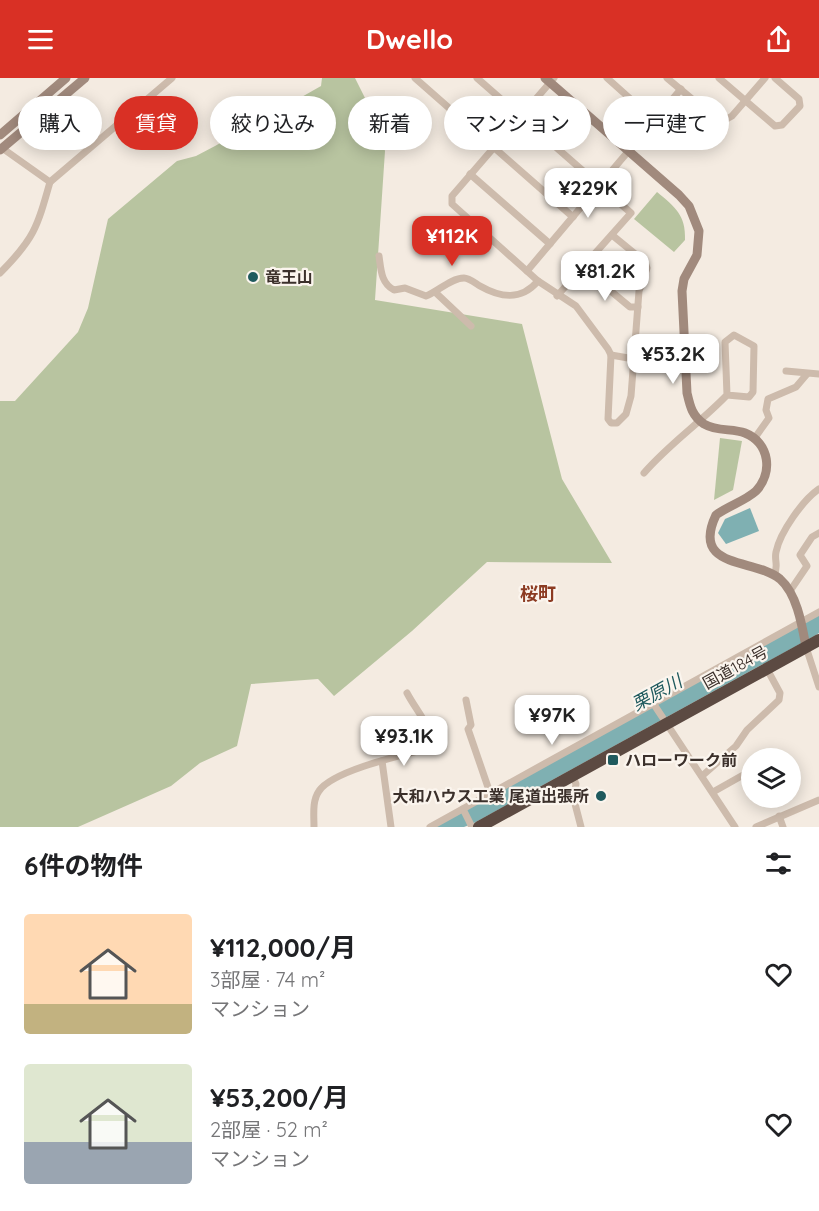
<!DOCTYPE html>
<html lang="ja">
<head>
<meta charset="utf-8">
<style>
	body { margin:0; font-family:Quicksand,"Noto Sans JP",sans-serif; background:#f2f2f2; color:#202124; height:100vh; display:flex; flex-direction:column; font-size:22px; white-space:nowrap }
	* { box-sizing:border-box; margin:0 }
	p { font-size:20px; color:#757577 }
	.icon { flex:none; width:33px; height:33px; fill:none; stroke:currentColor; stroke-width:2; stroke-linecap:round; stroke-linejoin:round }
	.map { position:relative; height:749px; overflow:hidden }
	.sheet { display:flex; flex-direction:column; background:#fff; flex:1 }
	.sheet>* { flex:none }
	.banner { position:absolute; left:18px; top:18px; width:783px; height:54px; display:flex; gap:12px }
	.tools { position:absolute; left:741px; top:670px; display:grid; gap:12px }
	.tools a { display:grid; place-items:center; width:60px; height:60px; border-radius:50%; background:#fff; box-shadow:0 3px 15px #0003; font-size:30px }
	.price { position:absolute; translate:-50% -51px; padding:0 14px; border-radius:12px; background:#fff; color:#222; font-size:20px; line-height:39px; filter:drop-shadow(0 2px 3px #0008) }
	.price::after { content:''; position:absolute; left:50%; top:36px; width:18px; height:14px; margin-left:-9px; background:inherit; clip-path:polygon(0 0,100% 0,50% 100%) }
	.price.selected { background:#d93025; color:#fff }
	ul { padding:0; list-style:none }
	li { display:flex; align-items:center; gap:18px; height:150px; padding:0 24px }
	li span { display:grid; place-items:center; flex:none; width:168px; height:120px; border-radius:6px; color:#555 }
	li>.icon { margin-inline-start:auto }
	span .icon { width:72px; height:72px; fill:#fffc; stroke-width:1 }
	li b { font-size:26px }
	h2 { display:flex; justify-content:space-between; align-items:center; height:72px; padding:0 24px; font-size:26px }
	.tag { padding:0 21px; border-radius:27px; background:#fff; box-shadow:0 3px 15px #0003; font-size:21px; line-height:54px }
	.tag.selected { background:#d93025; color:#fff }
	header { display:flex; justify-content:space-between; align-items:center; height:78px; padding:0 24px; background:#d93025; color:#fff; font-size:27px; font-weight:700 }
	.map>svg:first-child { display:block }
</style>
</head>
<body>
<header><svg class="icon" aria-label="menu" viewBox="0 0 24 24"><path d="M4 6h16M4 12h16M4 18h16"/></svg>Dwello<svg class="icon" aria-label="share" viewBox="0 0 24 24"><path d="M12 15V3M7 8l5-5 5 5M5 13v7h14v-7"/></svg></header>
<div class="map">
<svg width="819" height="749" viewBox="0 0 819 749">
	<rect width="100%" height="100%" fill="#f4ebe1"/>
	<!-- green -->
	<g fill="#b8c4a0">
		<path d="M322,0h33l17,34 13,39 -10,149 147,24 40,155 50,84 -125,-1 -75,69 -78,65 -16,-17 -67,5 -14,62 -37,17 -29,23 -93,41h-78v-426h15l63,-69 10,-24 20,-89 69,-58 19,-5 19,-10 106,-60z"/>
		<path d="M657,114c18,15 29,23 28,48l-11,12 -40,-33z"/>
		<path d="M720,360l22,3 -9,49 -19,10z"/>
	</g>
	<!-- water -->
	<g fill="#7fb0b2">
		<path d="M750,430l9,23 -33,13 -8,-11 7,-14z"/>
		<path d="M819,537v18l-3,2 -342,188 -10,4h-29z"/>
	</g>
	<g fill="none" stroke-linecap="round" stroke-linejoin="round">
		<!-- street -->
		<g stroke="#cdbbac" stroke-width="7">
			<path d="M415,0l158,139"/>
			<path d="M477,0l154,135 -74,83"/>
			<path d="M554,0l-102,118v8l86,77 38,25 32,43 3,6 -3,64 3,4h6l9,-9 5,-18 8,-105 8,-23 -2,-6 -33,-27"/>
			<path d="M607,0l47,42"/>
			<path d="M667,0l49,41 7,2 9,-5 33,-38"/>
			<path d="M719,0l56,48 7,-1 18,-19 -1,-7 -24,-21"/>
			<path d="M2,70l48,34 122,-104"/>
			<path d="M470,96l80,70"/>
			<path d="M379,178c2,14 2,27 15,34l11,-2 21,8c11,-4 25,-18 38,-18 5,0 11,5 16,8 21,12 41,15 58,-5"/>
			<path d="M583,190l47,39h8"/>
			<path d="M527,193l154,-182"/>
			<path d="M0,195c34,-34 37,-45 50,-91"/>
			<path d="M435,214l36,34"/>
			<path d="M611,277l23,4"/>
			<path d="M786,293l33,3"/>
			<path d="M754,361l15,-21 -3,-8 2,-11 28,-12 11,-13"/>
			<path d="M644,395c25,-29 56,-50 83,-78l-2,-53 9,-7 20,11 -1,46 -4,5 -22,-2"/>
			<path d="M774,497c5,-9 0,-14 2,-23 4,-20 27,-52 43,-63"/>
			<path d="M790,513l17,-25 -7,-11 12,-18 7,-4"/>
			<path d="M806,569l13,40"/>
			<path d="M466,622l5,25 -3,4 22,64"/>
			<path d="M653,625l82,124"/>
			<path d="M382,683l9,66"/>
			<path d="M572,697l4,9 -2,16 7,27"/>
			<path d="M702,698l34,-30 11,-16 32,-30 1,-7 -13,-24"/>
			<path d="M713,714l39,-22"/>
			<path d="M463,731l9,18"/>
			<path d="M779,738l4,11"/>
			<path d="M314,749c0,-12 -2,-26 5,-36 13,-20 83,-36 107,-42l5,-5c-2,-22 -14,-32 -24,-51"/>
			<path d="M430,749l389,-215"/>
			<path d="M756,749l63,-27"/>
		</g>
		<!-- secondary -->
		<g stroke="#a18a7d" stroke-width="9">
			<path d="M545,0l134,117 10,11 10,25 -2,24 -13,24 -2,12 5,102c3,13 5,23 17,31 13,8 29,4 41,9 25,10 28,40 11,58 -11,10 -28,15 -40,24 -26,55 39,43 64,64 17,15 22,46 26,68"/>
			<path d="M0,57l66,-57"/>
			<path d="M0,72l85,-72"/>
		</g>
		<!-- highway -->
		<path stroke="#5c4a42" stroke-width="12" d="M479,749l340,-187"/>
	</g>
	<!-- markers -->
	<g fill="#1f5a5e" stroke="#fbf5ee" stroke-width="2">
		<circle cx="253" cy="199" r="6"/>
		<rect x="607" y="676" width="12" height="12" rx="3"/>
		<circle cx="601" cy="718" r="6"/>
	</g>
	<g text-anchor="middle" stroke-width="4.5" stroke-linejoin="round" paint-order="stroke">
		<!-- poi labels -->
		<g font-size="16" font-weight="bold" fill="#3b302b" stroke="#fbf5ee" text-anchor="start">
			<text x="265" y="205">竜王山</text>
			<text x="625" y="688">ハローワーク前</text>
			<text x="589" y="724" text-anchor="end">大和ハウス工業 尾道出張所</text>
		</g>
		<!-- street labels -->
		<g font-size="16" fill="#3b302b" stroke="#fbf5ee">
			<text transform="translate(735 589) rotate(-29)" y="6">国道184号</text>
		</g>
		<!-- neighbourhood labels -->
		<g font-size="18" font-weight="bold" fill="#8c3b22" stroke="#fbf5ee">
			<text x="538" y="522">桜町</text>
		</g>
		<!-- water labels -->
		<g font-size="18" font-style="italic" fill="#1f5a5e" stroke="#fbf5ee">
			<text transform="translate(657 615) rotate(-29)" y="6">栗原川</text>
		</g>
	</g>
</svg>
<div class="tools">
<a><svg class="icon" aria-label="layers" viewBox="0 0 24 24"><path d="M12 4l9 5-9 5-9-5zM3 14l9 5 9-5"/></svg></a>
</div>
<b class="price" style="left:588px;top:141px">¥229K</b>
<b class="price selected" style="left:452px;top:189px">¥112K</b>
<b class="price" style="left:605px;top:224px">¥81.2K</b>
<b class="price" style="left:673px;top:307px">¥53.2K</b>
<b class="price" style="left:552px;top:668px">¥97K</b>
<b class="price" style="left:404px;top:689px">¥93.1K</b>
<div class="banner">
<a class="tag">購入</a>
<a class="tag selected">賃貸</a>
<a class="tag">絞り込み</a>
<a class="tag">新着</a>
<a class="tag">マンション</a>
<a class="tag">一戸建て</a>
</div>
</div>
<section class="sheet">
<h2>6件の物件<svg class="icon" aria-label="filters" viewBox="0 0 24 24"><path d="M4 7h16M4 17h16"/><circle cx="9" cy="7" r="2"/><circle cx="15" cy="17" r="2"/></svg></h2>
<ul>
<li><span style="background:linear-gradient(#ffd9b3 75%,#c2b280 0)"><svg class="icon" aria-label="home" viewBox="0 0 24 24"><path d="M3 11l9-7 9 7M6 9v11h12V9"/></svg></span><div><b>¥112,000/月</b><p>3部屋 · 74 m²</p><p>マンション</p></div><svg class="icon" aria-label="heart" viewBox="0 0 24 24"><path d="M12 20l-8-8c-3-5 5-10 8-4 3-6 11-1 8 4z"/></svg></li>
<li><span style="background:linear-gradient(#dfe7d0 65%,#9aa5b1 0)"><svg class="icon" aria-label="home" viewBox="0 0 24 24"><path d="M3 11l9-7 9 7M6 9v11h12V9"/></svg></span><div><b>¥53,200/月</b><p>2部屋 · 52 m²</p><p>マンション</p></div><svg class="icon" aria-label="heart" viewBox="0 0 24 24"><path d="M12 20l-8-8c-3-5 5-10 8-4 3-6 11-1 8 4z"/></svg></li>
</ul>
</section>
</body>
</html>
